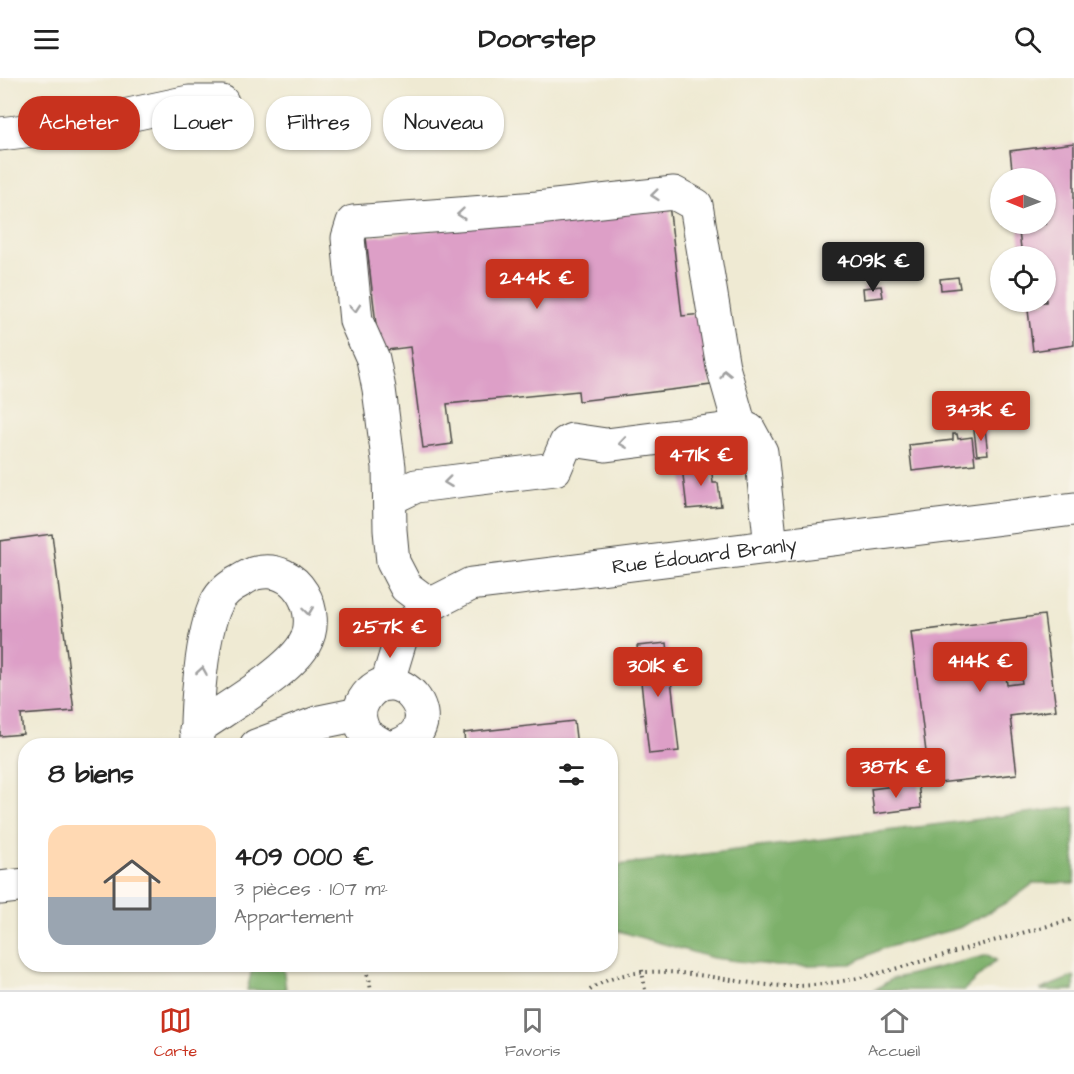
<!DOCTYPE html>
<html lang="fr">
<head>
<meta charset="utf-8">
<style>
	body { margin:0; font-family:"Architects Daughter",sans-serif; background:#f2f2f2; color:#222; height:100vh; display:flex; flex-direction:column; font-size:22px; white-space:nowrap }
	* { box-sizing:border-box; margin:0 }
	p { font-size:20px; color:#767676 }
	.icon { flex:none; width:33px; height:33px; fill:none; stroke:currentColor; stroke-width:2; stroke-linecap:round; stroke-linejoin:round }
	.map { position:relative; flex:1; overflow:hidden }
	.sheet { position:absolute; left:18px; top:660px; width:600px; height:234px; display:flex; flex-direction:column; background:#fff; border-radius:24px; box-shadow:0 2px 4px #0004 }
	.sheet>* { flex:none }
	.banner { position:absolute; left:18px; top:18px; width:600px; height:54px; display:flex; gap:12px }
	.needle { width:39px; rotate:271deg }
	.controls { position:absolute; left:990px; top:90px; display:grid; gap:12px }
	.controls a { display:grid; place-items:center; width:66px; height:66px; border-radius:50%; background:#fff; box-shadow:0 2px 4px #0004; font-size:30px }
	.price { position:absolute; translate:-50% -51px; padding:0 14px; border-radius:6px; background:#c8321e; color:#fff; font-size:20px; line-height:39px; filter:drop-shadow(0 2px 3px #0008) }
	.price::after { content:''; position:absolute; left:50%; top:36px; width:18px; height:14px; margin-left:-9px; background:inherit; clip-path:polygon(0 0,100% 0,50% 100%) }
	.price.active { background:#222; color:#fff }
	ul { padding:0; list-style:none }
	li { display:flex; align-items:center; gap:18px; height:150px; padding:0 30px }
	li span { display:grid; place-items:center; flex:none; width:168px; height:120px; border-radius:18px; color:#555 }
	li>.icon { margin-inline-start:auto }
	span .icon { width:72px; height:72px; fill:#fffc; stroke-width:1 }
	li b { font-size:26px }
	h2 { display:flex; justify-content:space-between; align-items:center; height:72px; padding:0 30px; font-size:26px }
	.tag { padding:0 21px; border-radius:24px; background:#fff; box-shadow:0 2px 4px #0004; font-size:21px; line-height:54px }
	.tag.active { background:#c8321e; color:#fff }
	header { display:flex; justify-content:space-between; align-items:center; height:78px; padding:0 30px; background:#fff; font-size:27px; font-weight:800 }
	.menu { display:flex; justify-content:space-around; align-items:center; height:84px; border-top:2px solid #e0e0e0; background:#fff; font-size:16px; color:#767676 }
	.menu a { display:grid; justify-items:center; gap:3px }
	.menu .active { color:#c8321e }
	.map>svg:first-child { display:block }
</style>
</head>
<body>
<header><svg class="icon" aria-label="menu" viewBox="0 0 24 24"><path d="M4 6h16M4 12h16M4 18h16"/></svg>Doorstep<svg class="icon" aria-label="search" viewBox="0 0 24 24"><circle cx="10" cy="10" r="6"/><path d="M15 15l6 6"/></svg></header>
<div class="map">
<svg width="1074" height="912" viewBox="0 0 1074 912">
	<rect width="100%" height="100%" fill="#f7f3e8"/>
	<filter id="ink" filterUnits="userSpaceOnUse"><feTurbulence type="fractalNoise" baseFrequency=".0167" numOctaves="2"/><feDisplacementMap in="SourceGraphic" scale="12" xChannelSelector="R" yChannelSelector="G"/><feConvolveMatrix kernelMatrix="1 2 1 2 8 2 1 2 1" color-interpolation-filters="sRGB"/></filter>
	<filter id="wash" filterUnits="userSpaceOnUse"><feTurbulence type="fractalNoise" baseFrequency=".008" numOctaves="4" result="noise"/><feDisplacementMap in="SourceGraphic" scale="24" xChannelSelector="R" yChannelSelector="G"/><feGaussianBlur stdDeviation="1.35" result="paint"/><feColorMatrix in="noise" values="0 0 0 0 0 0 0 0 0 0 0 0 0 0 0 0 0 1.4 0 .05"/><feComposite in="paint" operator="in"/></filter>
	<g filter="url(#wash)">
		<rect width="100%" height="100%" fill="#efead3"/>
		<!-- forest -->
		<g fill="#7db06b" stroke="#546e4b" stroke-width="1.5">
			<path d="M1074,729v76h-40l-23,17 -52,28 -78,21 -30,15 -74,2 -64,-8 -102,-29v-63z"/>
			<path d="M988,877l8,5 -32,30h-90l18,-11z"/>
			<path d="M253,887h30l3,25h-39z"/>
			<path d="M1074,898v14h-34z"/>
		</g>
		<g id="blocks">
			<!-- building -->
			<g fill="#dd9fc7" fill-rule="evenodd">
				<path d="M1074,65v202l-41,6 -6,-49h19v-46h-24l-4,-32h28v-46h-33l-3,-27z"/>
				<path d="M669,126l13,112 21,-2 8,71 -132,16 -1,-10 -131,13 5,40 -29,4 -13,-101 -31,4 -13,-114z"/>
				<path d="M958,199l2,11 -19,2 -1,-11z"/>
				<path d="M881,208l2,11 -19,2 -1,-11z"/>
				<path d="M985,351l3,25 -11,1 -3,-25z"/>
				<path d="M953,356h4l1,5 14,-2 3,27 -63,7 -3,-26 44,-5z"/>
				<path d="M711,386l2,19h5l3,23 -34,3 -5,-42z"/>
				<path d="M52,456l22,177 -53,4 2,19 -23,2v-195z"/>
				<path d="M1044,537l12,95 -46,6 7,58 -87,10 -19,-152zM1019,586l3,19 -15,2 -2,-19z"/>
				<path d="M667,565l12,108 -30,3 -12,-108z"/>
				<path d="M574,643l3,25h-112l-1,-13z"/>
				<path d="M918,705l3,25 -47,6 -3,-25z"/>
			</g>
		</g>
	</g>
	<g filter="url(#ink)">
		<use href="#blocks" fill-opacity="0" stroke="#484844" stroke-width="1.5"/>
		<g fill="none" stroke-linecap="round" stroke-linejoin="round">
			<!-- minor casing -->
			<g stroke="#484844" stroke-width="35">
				<g id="minor">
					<path d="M0,56l91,-11 98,-21h33"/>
					<path d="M391,420l25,-12 139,-17 11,-26 6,-3 34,5 125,-16 18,1 12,22 10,95"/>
					<path d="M430,527l-24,-18 -13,-25 -3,-32 -1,-63 -10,-78 -6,-30 -17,-38 -8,-83 5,-16 184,-14 137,-15 22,12 27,162 18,63"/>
					<path id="s1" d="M387,606l16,-53 27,-26 41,-21 603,-75"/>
					<path d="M196,651c30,-21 90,-55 108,-84 19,-32 -7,-82 -48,-72 -5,1 -11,5 -16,8 -10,5 -18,11 -23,21 -16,31 -21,108 -20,144"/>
					<path d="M256,668l64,-24 39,-8"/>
					<path d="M384,668l-18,-11c-6,-11 -10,-23 -2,-35 29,-48 92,24 33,46"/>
					<path d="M0,810l26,-3"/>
				</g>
			</g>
			<!-- path -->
			<g stroke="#484844" stroke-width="4" stroke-dasharray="1.5 4.5" stroke-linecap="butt">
				<path d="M361,886l8,14 2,12"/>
				<path d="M642,892l3,20"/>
				<path d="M590,912c52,-38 135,-5 195,-4 57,1 112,-18 166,-33 41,-12 82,-23 123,-34"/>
			</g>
			<!-- minor -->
			<use href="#minor" stroke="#fff" stroke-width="33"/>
		</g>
		<!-- one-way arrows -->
		<defs><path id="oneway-chevron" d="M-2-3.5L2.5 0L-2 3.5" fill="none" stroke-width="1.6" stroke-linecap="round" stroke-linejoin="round" transform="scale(1.5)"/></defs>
		<g stroke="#a0a0a0">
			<use href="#oneway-chevron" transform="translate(655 117) rotate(174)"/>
			<use href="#oneway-chevron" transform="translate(461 136) rotate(175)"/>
			<use href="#oneway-chevron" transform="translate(355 230) rotate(85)"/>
			<use href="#oneway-chevron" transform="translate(725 296) rotate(-103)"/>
			<use href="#oneway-chevron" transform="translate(623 365) rotate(172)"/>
			<use href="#oneway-chevron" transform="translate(448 404) rotate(173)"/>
			<use href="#oneway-chevron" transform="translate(308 533) rotate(82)"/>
			<use href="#oneway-chevron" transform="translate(202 593) rotate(-81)"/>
		</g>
	</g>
	<g text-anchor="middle" stroke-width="6" stroke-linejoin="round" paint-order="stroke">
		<!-- street labels -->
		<g font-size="20" fill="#2b2b2b" stroke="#f7f3e8">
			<text dy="7" stroke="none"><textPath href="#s1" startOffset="374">Rue Édouard Branly</textPath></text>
		</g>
	</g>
</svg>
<div class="controls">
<a><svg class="needle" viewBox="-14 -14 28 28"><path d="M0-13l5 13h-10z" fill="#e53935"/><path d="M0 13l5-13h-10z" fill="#767676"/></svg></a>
<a><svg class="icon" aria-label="locate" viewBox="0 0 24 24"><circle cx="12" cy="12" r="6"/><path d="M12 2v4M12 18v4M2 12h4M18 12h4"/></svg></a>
</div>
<b class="price active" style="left:873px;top:215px">409K €</b>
<b class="price" style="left:537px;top:232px">244K €</b>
<b class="price" style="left:981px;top:364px">343K €</b>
<b class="price" style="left:701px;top:409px">471K €</b>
<b class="price" style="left:390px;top:581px">257K €</b>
<b class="price" style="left:980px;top:615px">414K €</b>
<b class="price" style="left:658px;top:620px">301K €</b>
<b class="price" style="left:896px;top:721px">387K €</b>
<div class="banner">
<a class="tag active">Acheter</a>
<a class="tag">Louer</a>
<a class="tag">Filtres</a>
<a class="tag">Nouveau</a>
</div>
<section class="sheet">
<h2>8 biens<svg class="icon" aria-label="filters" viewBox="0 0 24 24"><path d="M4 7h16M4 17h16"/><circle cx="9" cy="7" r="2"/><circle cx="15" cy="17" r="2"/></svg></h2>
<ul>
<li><span style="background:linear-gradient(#ffd9b3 60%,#9aa5b1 0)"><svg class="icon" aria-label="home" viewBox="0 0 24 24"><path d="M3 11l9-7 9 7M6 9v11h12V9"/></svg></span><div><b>409 000 €</b><p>3 pièces · 107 m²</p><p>Appartement</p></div></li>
</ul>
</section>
</div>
<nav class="menu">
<a class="active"><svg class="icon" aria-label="map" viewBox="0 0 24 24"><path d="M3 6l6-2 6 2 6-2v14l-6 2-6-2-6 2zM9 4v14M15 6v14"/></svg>Carte</a>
<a><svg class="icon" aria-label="saved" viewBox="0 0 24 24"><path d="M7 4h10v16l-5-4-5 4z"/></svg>Favoris</a>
<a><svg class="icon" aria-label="home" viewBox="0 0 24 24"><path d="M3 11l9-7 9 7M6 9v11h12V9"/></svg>Accueil</a>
</nav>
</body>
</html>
